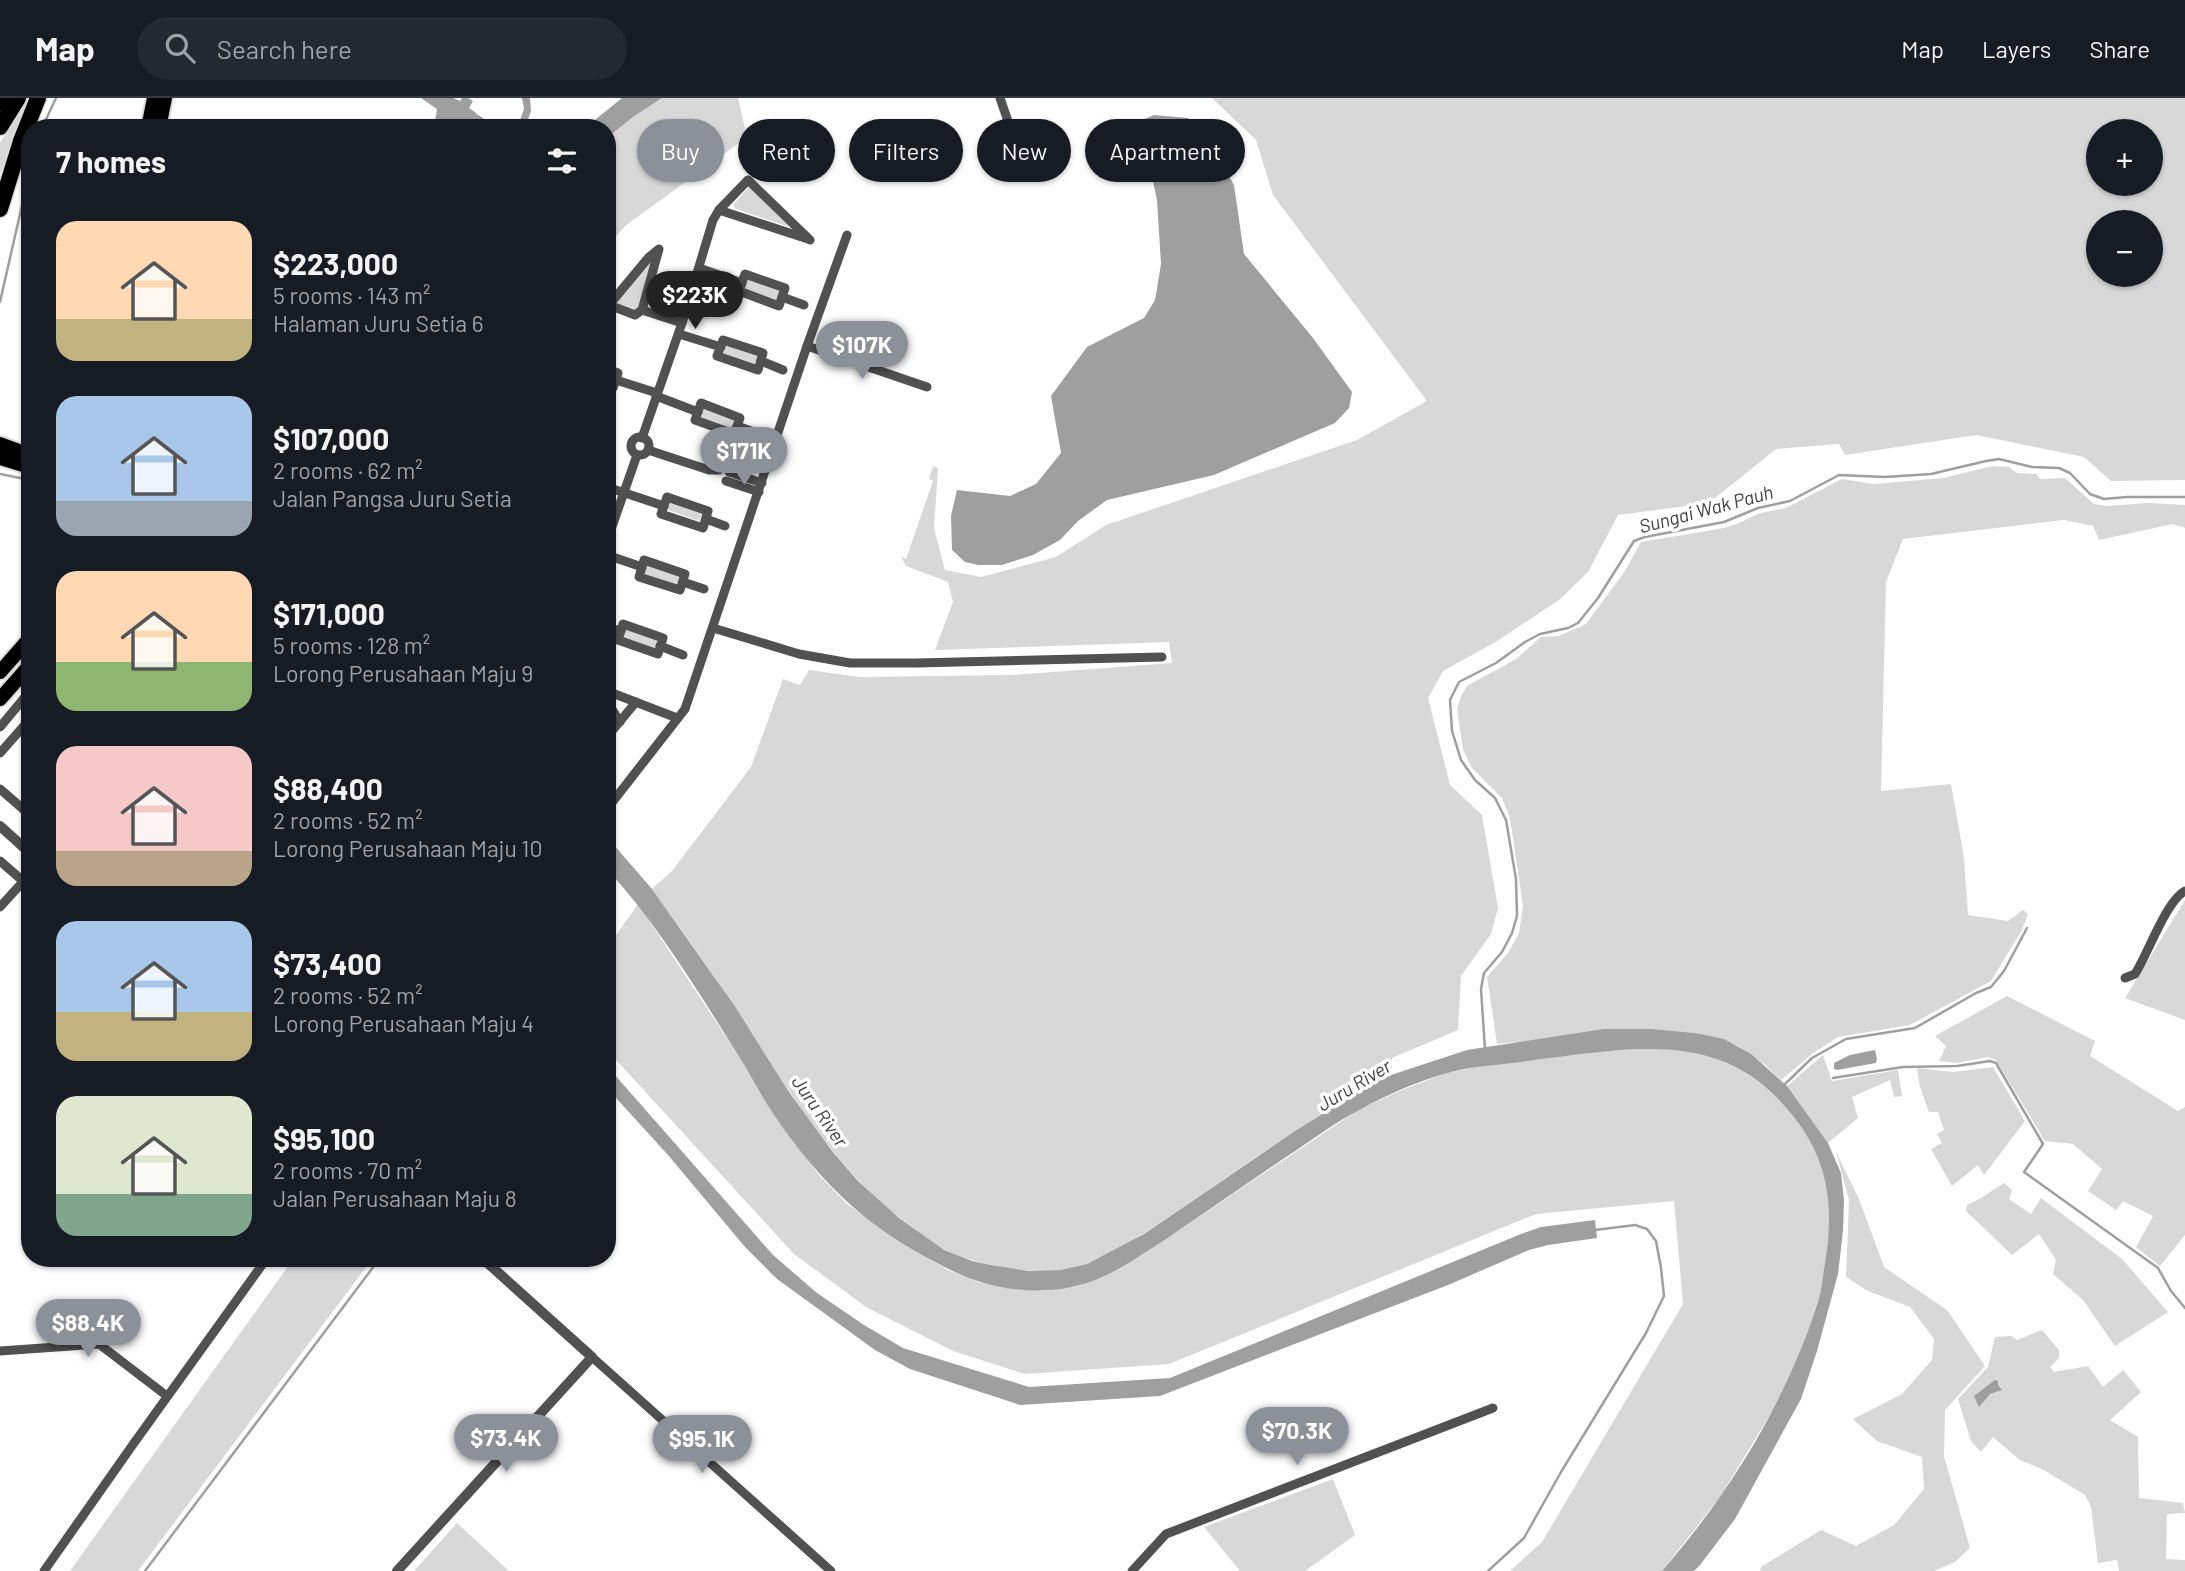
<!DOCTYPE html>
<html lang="en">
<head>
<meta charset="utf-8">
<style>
	body { margin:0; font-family:Barlow,sans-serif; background:#242831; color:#f1f3f6; height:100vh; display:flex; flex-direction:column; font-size:26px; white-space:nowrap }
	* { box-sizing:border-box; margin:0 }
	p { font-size:23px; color:#9ea1a6 }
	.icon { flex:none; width:38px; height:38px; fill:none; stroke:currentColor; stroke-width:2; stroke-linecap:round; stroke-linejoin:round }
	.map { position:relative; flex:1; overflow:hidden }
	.side { position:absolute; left:21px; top:21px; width:595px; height:1148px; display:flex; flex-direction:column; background:#171b24; border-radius:28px; box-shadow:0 2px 5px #0004 }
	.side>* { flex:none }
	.banner { position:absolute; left:637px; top:21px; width:665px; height:63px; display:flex; gap:14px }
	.fabs { position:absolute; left:2086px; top:21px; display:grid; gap:14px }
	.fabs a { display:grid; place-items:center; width:77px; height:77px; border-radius:50%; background:#171b24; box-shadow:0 2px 5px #0004; font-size:35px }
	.price { position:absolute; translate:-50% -60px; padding:0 16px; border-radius:24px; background:#8c9099; color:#fff; font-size:23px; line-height:46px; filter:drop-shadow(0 2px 4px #0008) }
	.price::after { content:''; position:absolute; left:50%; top:42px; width:21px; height:16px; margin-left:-10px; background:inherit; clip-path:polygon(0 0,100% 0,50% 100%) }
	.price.on { background:#222; color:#fff }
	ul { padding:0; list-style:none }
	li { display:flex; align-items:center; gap:21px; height:175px; padding:0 35px }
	li span { display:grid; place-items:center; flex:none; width:196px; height:140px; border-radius:21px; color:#555 }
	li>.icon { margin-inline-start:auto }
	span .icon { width:84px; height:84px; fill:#fffc; stroke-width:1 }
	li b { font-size:30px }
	h2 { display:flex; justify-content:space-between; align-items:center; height:84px; padding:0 35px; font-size:30px }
	.pill { padding:0 24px; border-radius:32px; background:#171b24; box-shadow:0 2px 5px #0004; font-size:24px; line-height:63px }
	.pill.on { background:#8c9099; color:#fff }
	header { display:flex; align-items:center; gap:42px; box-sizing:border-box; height:98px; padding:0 35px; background:#171b24; border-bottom:2px solid #363941 }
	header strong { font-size:33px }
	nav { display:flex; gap:38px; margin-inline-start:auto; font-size:24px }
	.search { width:490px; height:63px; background:#242831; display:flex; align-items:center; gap:18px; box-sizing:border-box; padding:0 24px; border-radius:38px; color:#9ea1a6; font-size:26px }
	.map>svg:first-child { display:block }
</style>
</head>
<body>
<header>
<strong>Map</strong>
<div class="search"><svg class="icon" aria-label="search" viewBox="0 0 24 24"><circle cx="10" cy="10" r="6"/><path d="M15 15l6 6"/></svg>Search here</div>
<nav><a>Map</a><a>Layers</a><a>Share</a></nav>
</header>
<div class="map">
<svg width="2185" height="1473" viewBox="0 0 2185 1473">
	<rect width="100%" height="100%" fill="#fff"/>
	<!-- green -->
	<g fill="#d8d8d8" fill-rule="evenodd">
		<path d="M26,0h5l-31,77v-32z"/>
		<path d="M662,0h76l9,39 -122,89 -18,21v-109l26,-21z"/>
		<path d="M1212,0h973v382l-74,1 -27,-24 -108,-22 -131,20 -6,-11 -63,5 -67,54 -91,12 -30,57 -29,28 -65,43 -51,28 -15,27 22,87 32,30 16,93 -7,26 -30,42 -3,54 -66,28 -1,17c-67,34 -129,78 -192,121 -35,24 -69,49 -108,66 -26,12 -56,10 -83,6 -22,-4 -41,-8 -61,-17 -13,-5 -24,-16 -35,-24 -79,-56 -126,-142 -178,-221 -26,-40 -54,-78 -82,-117l20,-18 79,-104 32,-88 17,6 9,-15 51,7 154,-2 158,-12 -3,-21 -234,8 18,-48 -5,-20 -42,-16 -5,-10 5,3 27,-78 -4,-2 4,-13 5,2 -4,60 11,42 36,7 75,-20 50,-32 251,-85 70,-39 -154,-206 -17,-55zM2098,33h53v53h-53zM2098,124h53v53h-53z"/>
		<path d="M749,89l43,41 -56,-19 -3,-4z"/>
		<path d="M653,159l-15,51 -3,2 -17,-5 -1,-4z"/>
		<path d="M749,181l31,12 -4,9 -31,-11v-6z"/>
		<path d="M727,246l31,12 -4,9 -31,-11v-6z"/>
		<path d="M704,311l31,11 -3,10 -31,-11 -1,-6z"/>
		<path d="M1993,368l16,1 8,6 19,1 4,5 25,-1 29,26 13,2 41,-3 37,2v23l-12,-4 -74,16 -6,-14 -29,-6 -161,19 -17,43 -5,209 70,-7 13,74 4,57 40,6 15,-11 5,4 -6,16 -31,51 -81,44 -72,12 -26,17 -31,26 -16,-15 -29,-20 -41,-12 -43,-4 -155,15 -10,-67 21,-24 11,-20 4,-27 -13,-88 -8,-20 -30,-30 -9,-18 -6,-41 4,-13 6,-10 49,-27 25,-22 18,-1 27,-12 39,-53 16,-29 83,-14 15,-5 21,-10 26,-5 56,-29 32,5 69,-6z"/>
		<path d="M672,402l31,12 -4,9 -31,-11v-6z"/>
		<path d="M649,466l31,12 -4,10 -31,-11 -1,-6z"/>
		<path d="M627,531l31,12 -3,9 -31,-11 -1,-6z"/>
		<path d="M2185,802v120l-60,-22z"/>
		<path d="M638,806l100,151 34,57 46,62 29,30 58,41 43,25 31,12 31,6 35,3 33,-5 28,-12 38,-20 214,-144 44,-20 44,-17 36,-7 126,-15 60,-3 36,6 34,13 36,25 29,35 15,28 10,32 2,36 -4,34 -7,44 -23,62 -17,37 -59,97 -58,74h-152l32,-29 141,-238 -9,-103 -138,13 -367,150 -144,10 -72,-23 -87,-44 -72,-53 -187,-204v-102z"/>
		<path d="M2007,898l88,45 -5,15 88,55 7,-4v128l-25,31 -24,-19 17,-31 -30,-15 -7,9 -28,-19 14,-22 -29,-25 -28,-3 -49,-81 -8,-3 -31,6 -18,-2 7,-15 -11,-10z"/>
		<path d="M1823,957l9,26 66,-11 4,26 -8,1 -4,-17 -38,17 6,21 -30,25 -41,-57z"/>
		<path d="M1993,969l32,54 -41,54 -6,-10 -26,21 -21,-37 11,-6 -5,-9 7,-4 -6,-18h-9l-9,-25 -3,-19 36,4z"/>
		<path d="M1836,1054l23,47 25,68 63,43 38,56 -40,44 -1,46 26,92 -15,14 -21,9h-174l1,-4 60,-37 35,16 38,-21 30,-36 -2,-32 -45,-16 -24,-22 49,-25 30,-34 2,-21 -24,-32 -42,-16 -22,-14 3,-77z"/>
		<path d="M2004,1085l8,7 -3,9 22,15 10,-16 81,61 46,53 -53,34 -32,-46 -30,-26 3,-14 -17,-26 -27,21 -46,-44 1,-6 14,-7z"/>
		<path d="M294,1160h79l-235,313h-68z"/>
		<path d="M2042,1232l17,20v8l-9,9 4,5 34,-6 15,21 20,-17 18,22 -31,28 28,17 1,61 44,5 2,10 -18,1 -1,45 19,1v11h-66l-2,-11 -19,3 -7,-56 -6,-12 -41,-25 -24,-10 -27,-23 -12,15 -10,-11 -13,-42 30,-32 7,-30 16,-1 6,4z"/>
		<path d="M1333,1381l22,56 -50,36h-65l-36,-44z"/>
		<path d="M457,1425l52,48h-95z"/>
	</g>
	<!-- water -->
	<g fill="#9f9f9f">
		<path d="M421,0h32l7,3 2,-3h6l5,3 -4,7 7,5 -12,15h-34l5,-7 2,-12z"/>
		<path d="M522,0h8l1,13 -6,17h-39l1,-3 13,-5 18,6 6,-17z"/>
		<path d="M622,0h40l-29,19 -26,21v-10h-22z"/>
		<path d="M1154,17l34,3 20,22 26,45 10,69 69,84 39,54 -3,16 -14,15 -121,52 -107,25 -29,21 -18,19 -27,15 -31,10h-24l-13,-3 -13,-12 -1,-34 6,-26 53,6 26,-12 25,-31 -10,-57 36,-49 57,-29 11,-18 6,-36 -4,-64 -10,-47 -16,-28z"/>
		<path d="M607,739l45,52 82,116 55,87 43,59 26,30 41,37 45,32 28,11 19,4 38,6 32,-1 26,-6 57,-30 151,-103 66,-41 30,-15 76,-25 137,-21h48l43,4 29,6 27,15 36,32 41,57 13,30 3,27 -1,31 -5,43 -21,77 -16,48 -66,120 -35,46 -6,6h-32c67,-77 122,-166 154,-263 5,-13 6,-26 8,-39 11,-61 6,-110 -35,-158 -51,-62 -113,-67 -188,-59 -30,3 -59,7 -89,11 -23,3 -47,4 -68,11 -29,8 -57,21 -83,35 -26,13 -50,32 -75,48 -38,26 -76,52 -114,78 -29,19 -62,43 -96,51 -31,8 -69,5 -98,-5 -23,-7 -43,-19 -63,-30 -62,-36 -101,-78 -141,-136 -13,-19 -23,-40 -36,-60 -40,-64 -80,-130 -131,-186z"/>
		<path d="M1875,952l2,9 -1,4 -39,7 -3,-1v-6l16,-8z"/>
		<path d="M607,968l166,189 44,38 47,32 39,23 126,39 141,-9 351,-144 20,-7 54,-7 2,18 -49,7 -19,5 -81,35 -288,111 -140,9 -110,-36 -35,-19 -98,-71 -32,-32 -77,-92 -61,-67z"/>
		<path d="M1995,1282l3,1v4l4,5 -12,4 -11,13 -5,-11z"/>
	</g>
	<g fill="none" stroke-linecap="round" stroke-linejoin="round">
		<!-- stream -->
		<g stroke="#9f9f9f" stroke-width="2.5">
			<path d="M42,30l14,-30"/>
			<path d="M0,204l30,-132"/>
			<path d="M0,376l30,6"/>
			<path d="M1485,951l-4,-60 3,-16 18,-21 10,-19 5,-17 -1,-37 -10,-59 -11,-22 -20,-18 -14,-20 -9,-29 -2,-31 9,-18 37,-19 29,-21 15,-8 28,-6 10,-5 20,-25 36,-57 11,-4 79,-15 34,-14 32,-7 49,-26 46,2 46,-3 55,-13 13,-2 33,8 27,1 11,5 20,21 14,5 23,-2h58"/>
			<path d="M1833,980l70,-11 54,-1 33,-5 6,2 47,81 -19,28 134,96 13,23 14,17"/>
			<path d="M1783,988l29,-28 34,-19 69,-11 61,-35 15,-6 13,-16 23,-43"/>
			<path d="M145,1473l235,-313"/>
			<path d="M1488,1473l36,-33 37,-66 85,-139 18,-37 -3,-28 -5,-27 -9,-12 -12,-4 -40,5"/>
		</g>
		<!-- river -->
		<path stroke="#9f9f9f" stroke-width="14" d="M441,0l44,30"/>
		<!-- primary casing -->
		<g stroke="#dbdbdb" stroke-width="18">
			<g id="primary">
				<path d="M148,30l6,-30"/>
				<path d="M159,30l6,-30"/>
				<path d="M0,346l30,11"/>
				<path d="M0,360l30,9"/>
				<path d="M0,574l30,-34"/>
				<path d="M0,601l30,-34"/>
			</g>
		</g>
		<!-- motorway casing -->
		<g stroke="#dbdbdb" stroke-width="19">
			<g id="motorway">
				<path d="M0,5l3,-5"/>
				<path d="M0,29l18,-29"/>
				<path d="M0,111l21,-68 17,-43"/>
			</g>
		</g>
		<!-- minor -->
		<g stroke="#515151" stroke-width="9">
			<path d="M1000,0l19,55"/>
			<path d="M719,112l89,29"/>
			<path d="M659,151l-17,61 -7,5 -26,-10 40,-48z"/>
			<path d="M699,170l43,15"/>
			<path d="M745,176l40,14 -6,18 -40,-15z"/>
			<path d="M782,199l22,8"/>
			<path d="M642,212l40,13"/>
			<path d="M679,236l42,13"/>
			<path d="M723,242l40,13 -5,17 -41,-14z"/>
			<path d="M807,248l120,41"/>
			<path d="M761,263l22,9"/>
			<path d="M607,271l11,4 -5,15 -6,-2"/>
			<path d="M616,282l41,13"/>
			<path d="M656,298l42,16"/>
			<path d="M701,305l39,15 -6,16 -39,-14z"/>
			<path d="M737,328l23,8"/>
			<circle cx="640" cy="348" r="9"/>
			<path d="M642,340l40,-115 31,-103 6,-10 29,-30 62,60"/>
			<path d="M648,352l61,20h10"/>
			<path d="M729,374l33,11"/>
			<path d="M726,383l33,11"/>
			<path d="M607,389l57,19"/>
			<path d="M667,399l41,14 -5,17 -42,-14z"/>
			<path d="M706,421l19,7"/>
			<path d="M607,443l30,-86"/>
			<path d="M607,457l35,12"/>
			<path d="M644,462l41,14 -5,16 -41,-13z"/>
			<path d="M683,484l21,7"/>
			<path d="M623,526l40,14 -5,16 -40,-14z"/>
			<path d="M607,529l14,4"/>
			<path d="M713,530l86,26 51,9h67l245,-6"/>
			<path d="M660,548l23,9"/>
			<path d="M607,593l70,27"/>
			<path d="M607,603l13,21"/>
			<path d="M0,629l30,-36"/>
			<path d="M607,639l29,-35"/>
			<path d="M0,655l30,-34"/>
			<path d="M0,691l30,26"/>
			<path d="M607,711l78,-100 122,-363 40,-111"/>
			<path d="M0,763l23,20"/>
			<path d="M0,809l30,-33"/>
			<path d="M2125,880l10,-4c13,-20 31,-73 50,-83"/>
			<path d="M0,1253l99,-7 68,52"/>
			<path d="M592,1259l239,214"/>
			<path d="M44,1473l90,-128 133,-185"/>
			<path d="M1132,1473l34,-37 327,-126"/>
		</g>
		<!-- tertiary -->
		<g stroke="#515151" stroke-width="10">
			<path d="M0,728l30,27"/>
			<path d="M397,1473l195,-214 -110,-99"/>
		</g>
		<!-- primary -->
		<use href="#primary" stroke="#000" stroke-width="14"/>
		<!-- motorway -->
		<use href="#motorway" stroke="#000" stroke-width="16"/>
	</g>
	<g text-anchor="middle" stroke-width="7" stroke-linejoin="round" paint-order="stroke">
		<!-- water labels -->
		<g font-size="19" font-style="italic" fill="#404040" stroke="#fff">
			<text transform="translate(1706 411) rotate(-15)" y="7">Sungai Wak Pauh</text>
			<text transform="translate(1354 987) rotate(-31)" y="7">Juru River</text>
			<text transform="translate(820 1013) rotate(55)" y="7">Juru River</text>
		</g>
	</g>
</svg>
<div class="fabs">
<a>+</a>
<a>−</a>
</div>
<b class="price on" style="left:695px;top:233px">$223K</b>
<b class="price" style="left:862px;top:283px">$107K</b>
<b class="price" style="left:744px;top:389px">$171K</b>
<b class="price" style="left:88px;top:1261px">$88.4K</b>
<b class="price" style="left:1297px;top:1369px">$70.3K</b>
<b class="price" style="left:506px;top:1376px">$73.4K</b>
<b class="price" style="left:702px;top:1377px">$95.1K</b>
<div class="banner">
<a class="pill on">Buy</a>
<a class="pill">Rent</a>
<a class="pill">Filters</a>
<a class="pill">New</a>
<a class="pill">Apartment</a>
</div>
<section class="side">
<h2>7 homes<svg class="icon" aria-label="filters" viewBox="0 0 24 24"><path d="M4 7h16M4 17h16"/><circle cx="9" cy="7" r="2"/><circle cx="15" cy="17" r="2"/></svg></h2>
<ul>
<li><span style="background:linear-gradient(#ffd9b3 70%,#c2b280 0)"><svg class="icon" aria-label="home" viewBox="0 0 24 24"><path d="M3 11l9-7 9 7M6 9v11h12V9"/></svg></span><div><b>$223,000</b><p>5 rooms · 143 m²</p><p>Halaman Juru Setia 6</p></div></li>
<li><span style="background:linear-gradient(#a9c7e8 75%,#9aa5b1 0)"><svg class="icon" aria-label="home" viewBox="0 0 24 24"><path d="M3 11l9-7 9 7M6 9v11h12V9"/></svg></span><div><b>$107,000</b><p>2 rooms · 62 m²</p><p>Jalan Pangsa Juru Setia</p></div></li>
<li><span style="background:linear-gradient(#ffd9b3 65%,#8fb573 0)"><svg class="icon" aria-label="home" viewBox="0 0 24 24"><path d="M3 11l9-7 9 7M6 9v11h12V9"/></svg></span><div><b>$171,000</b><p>5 rooms · 128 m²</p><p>Lorong Perusahaan Maju 9</p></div></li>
<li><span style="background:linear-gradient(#f6c9c9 75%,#b9a48a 0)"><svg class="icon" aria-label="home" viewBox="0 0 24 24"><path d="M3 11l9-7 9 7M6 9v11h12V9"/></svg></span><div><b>$88,400</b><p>2 rooms · 52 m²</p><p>Lorong Perusahaan Maju 10</p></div></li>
<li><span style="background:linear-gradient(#a9c7e8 65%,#c2b280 0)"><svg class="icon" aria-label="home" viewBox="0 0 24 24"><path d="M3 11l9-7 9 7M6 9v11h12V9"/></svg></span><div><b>$73,400</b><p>2 rooms · 52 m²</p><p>Lorong Perusahaan Maju 4</p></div></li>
<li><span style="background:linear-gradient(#dfe7d0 70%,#7fa58c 0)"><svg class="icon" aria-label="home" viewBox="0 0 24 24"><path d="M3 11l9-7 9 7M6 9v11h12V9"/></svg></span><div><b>$95,100</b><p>2 rooms · 70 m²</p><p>Jalan Perusahaan Maju 8</p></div></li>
</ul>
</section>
</div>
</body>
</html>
